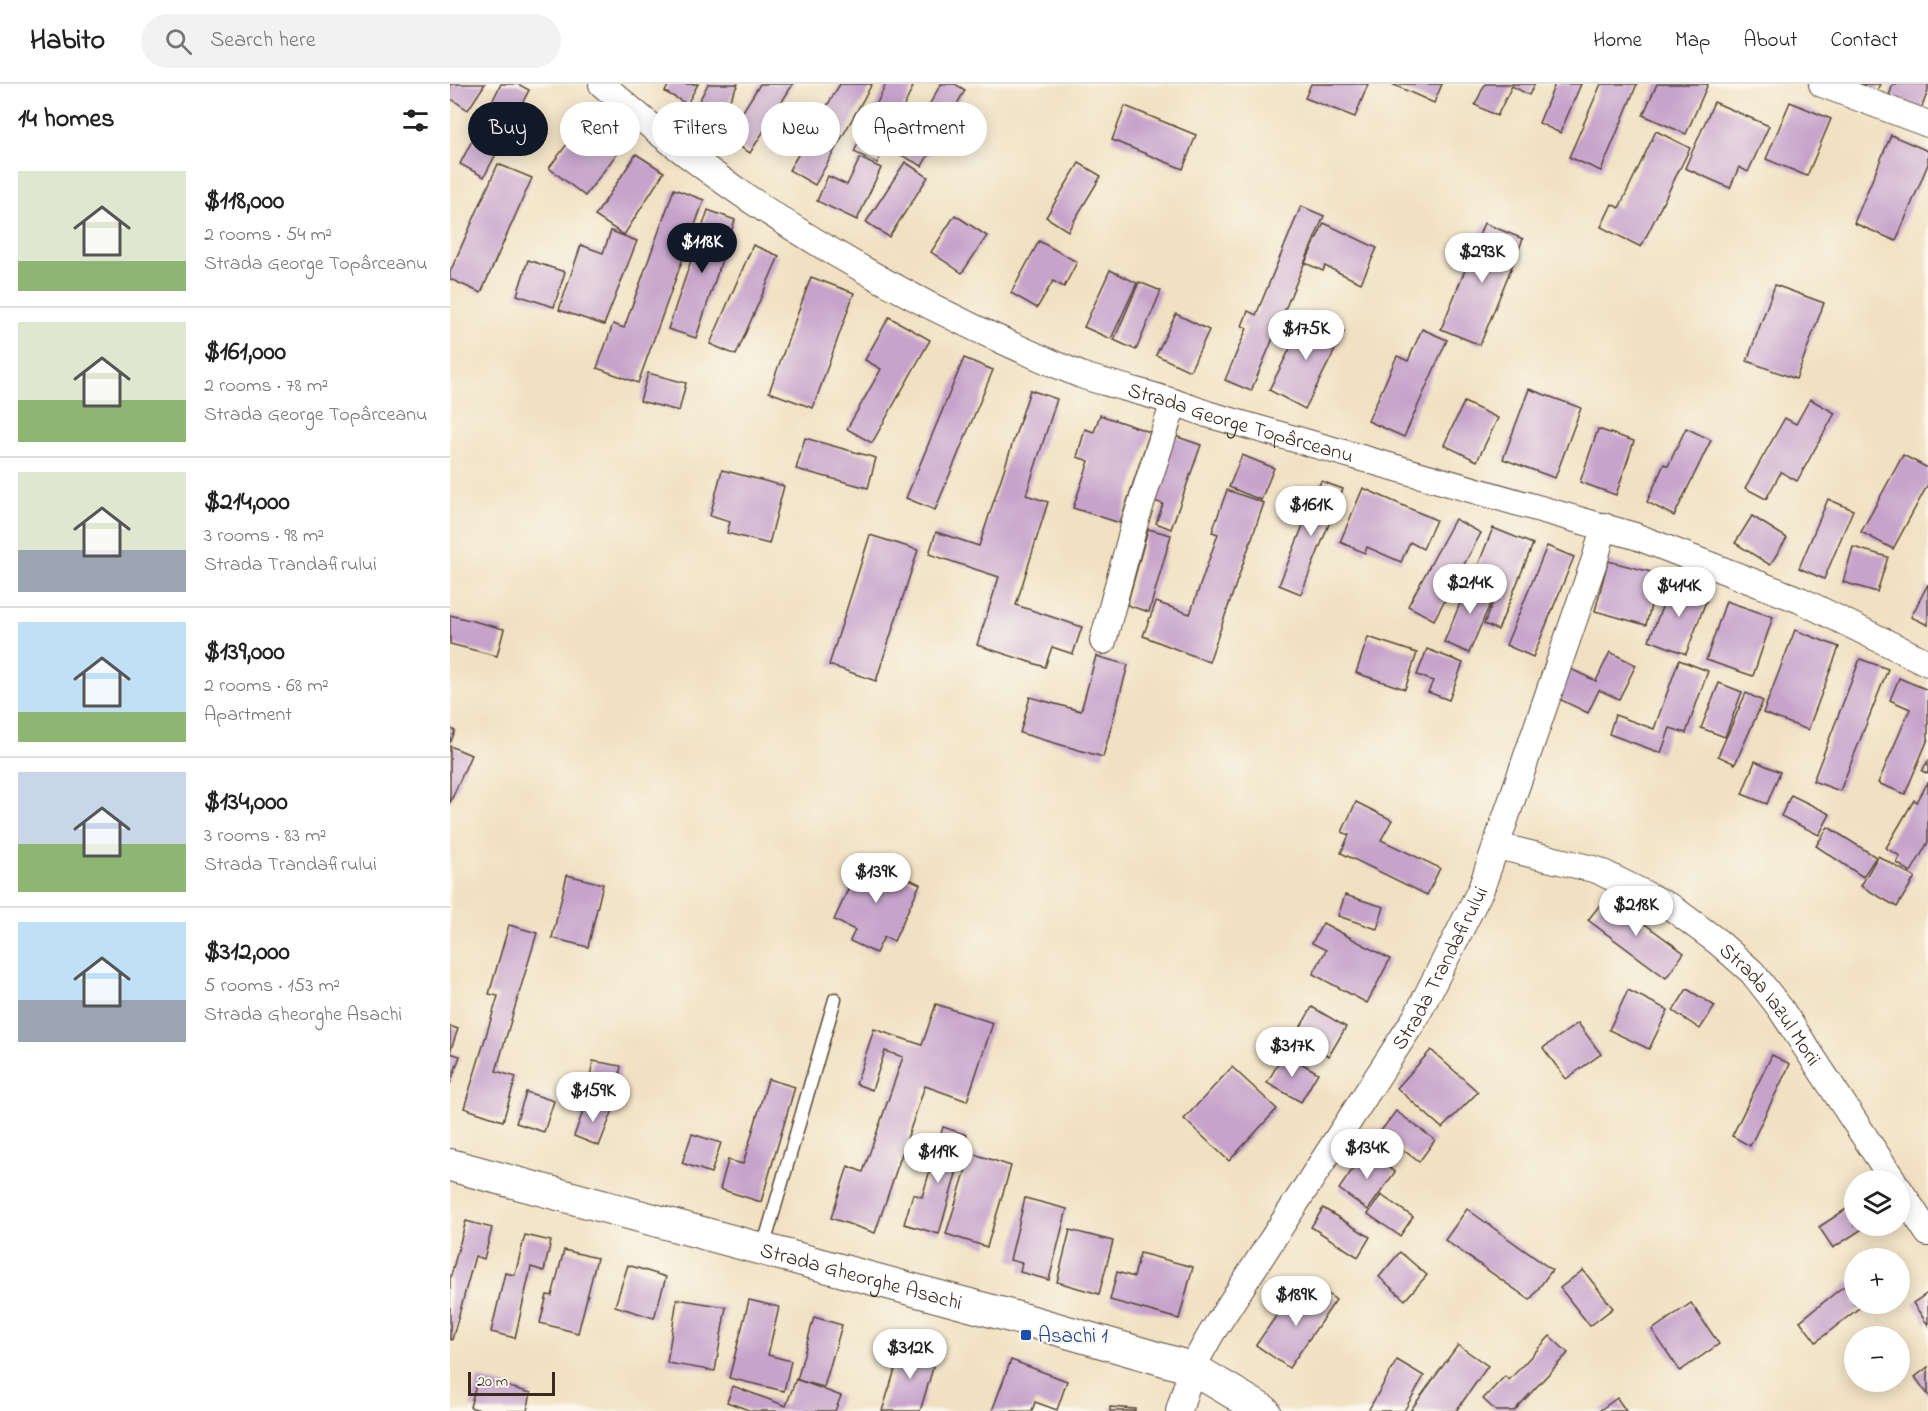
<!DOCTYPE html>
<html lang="en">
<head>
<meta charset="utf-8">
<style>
	body { margin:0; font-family:"Indie Flower",sans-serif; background:#f2f2f2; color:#222; height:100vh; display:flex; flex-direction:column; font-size:22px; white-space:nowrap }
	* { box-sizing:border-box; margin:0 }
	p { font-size:20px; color:#767676 }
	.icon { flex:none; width:33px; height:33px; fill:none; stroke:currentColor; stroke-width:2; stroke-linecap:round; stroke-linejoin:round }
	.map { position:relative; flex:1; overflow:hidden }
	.panel { display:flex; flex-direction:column; background:#fff; width:450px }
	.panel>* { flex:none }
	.hud { position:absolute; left:18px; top:18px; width:570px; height:54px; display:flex; gap:12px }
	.fabs { position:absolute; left:1394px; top:1086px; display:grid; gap:12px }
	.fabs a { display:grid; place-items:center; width:66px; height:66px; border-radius:50%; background:#fff; box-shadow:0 3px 15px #0003; font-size:30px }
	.scale { position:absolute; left:18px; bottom:15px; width:87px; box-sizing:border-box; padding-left:6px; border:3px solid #3b2a1e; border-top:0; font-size:16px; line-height:21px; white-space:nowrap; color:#3b2a1e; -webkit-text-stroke:4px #fbf7ec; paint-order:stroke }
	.price { position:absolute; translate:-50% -51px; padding:0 14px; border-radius:21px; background:#fff; color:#222; font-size:20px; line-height:39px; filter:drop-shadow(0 2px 3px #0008) }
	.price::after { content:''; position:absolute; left:50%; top:36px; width:18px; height:14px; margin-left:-9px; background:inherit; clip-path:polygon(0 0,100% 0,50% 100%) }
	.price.on { background:#111827; color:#fff }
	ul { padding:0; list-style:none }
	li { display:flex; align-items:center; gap:18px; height:150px; padding:0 18px }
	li+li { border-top:2px solid #e0e0e0 }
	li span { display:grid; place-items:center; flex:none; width:168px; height:120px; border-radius:0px; color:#555 }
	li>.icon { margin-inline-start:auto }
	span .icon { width:72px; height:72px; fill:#fffc; stroke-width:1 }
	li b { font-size:26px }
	h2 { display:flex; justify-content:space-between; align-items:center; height:72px; padding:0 18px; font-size:26px }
	.chip { padding:0 21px; border-radius:27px; background:#fff; box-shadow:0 3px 15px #0003; font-size:21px; line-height:54px }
	.chip.on { background:#111827; color:#fff }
	header { display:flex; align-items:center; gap:36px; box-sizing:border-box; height:84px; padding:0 30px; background:#fff; border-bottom:2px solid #e0e0e0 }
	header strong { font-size:28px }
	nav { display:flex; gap:33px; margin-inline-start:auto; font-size:21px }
	.search { width:420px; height:54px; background:#f2f2f2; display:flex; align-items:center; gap:15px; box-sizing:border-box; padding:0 21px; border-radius:33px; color:#767676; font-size:22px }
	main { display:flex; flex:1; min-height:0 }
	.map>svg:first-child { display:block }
</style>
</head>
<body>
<header>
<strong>Habito</strong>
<div class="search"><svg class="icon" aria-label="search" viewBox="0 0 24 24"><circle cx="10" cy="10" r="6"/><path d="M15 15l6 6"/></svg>Search here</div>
<nav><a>Home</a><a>Map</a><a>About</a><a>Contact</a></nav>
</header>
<main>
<section class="panel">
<h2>14 homes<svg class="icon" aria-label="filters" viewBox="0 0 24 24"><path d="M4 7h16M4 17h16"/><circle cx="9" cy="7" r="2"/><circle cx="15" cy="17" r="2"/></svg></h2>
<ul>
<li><span style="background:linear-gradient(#dfe7d0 75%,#8fb573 0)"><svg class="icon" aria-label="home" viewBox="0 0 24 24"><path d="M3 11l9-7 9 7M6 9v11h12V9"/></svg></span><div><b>$118,000</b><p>2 rooms · 54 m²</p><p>Strada George Topârceanu</p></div></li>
<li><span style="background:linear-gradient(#dfe7d0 65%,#8fb573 0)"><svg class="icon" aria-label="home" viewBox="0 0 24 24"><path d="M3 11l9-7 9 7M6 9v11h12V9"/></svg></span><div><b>$161,000</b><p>2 rooms · 78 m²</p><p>Strada George Topârceanu</p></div></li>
<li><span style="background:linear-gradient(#dfe7d0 65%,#9aa5b1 0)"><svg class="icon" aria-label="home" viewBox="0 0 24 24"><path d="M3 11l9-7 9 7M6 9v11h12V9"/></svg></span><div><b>$214,000</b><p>3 rooms · 98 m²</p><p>Strada Trandafirului</p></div></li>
<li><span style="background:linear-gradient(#bfe0f5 75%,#8fb573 0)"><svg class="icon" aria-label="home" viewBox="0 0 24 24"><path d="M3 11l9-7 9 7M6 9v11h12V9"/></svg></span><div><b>$139,000</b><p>2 rooms · 68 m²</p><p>Apartment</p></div></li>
<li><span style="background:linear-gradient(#c9d6e8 60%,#8fb573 0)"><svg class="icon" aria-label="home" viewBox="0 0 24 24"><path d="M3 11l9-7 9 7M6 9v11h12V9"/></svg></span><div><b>$134,000</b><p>3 rooms · 83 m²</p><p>Strada Trandafirului</p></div></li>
<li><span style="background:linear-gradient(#bfe0f5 65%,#9aa5b1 0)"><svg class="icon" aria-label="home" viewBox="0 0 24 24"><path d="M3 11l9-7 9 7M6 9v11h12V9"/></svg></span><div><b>$312,000</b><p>5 rooms · 153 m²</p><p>Strada Gheorghe Asachi</p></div></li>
</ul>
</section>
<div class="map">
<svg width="1478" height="1327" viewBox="0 0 1478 1327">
	<rect width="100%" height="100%" fill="#fbf7ec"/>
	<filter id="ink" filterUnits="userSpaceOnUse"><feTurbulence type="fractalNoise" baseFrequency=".0167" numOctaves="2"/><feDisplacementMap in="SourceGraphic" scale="12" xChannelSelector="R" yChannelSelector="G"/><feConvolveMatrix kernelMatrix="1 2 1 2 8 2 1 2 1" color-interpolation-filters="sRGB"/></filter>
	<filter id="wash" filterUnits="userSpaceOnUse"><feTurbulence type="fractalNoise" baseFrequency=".008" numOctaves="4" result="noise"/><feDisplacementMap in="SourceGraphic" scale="24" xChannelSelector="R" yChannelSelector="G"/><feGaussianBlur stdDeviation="1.35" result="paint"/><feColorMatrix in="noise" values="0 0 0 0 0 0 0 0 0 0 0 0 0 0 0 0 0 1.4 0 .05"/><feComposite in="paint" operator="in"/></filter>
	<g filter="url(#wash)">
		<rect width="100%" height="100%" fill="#f1e1c2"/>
		<g id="blocks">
			<!-- building -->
			<g fill="#c6a3cb">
				<path d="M0,0h35l-17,26 -18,-12z"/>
				<path d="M51,0h17l11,6 -45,87 -24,-13z"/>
				<path d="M219,0h29l-11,20 -22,-12z"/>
				<path d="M258,0h30l-22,42 -23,-13z"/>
				<path d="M310,0h33l-43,69 -24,-15z"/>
				<path d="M390,0h32l-57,101 -26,-15z"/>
				<path d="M436,0h20l7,3 -36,76 -23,-11z"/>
				<path d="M491,0h14l10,6 -43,76 -21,-11z"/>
				<path d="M861,0h57l-13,33 -50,-19z"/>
				<path d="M942,0h50l-8,19z"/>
				<path d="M1035,0h50l-6,11 -17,-9 -15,30 -22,-11z"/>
				<path d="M1105,0h26l-21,49 -21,-10z"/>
				<path d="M1151,0h36l-36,87 -32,-14z"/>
				<path d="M1207,0h51l-22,50 -43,-19z"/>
				<path d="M1405,0h25l-4,9z"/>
				<path d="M1443,0h35v7l-7,18 -32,-13z"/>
				<path d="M1264,18l55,24 -21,46 -9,-5 -9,21 -45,-20z"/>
				<path d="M1340,18l41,17 -24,57 -41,-17z"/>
				<path d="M675,22l71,29 -13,34 -71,-29z"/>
				<path d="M138,32l37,27 -40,53 -36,-28z"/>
				<path d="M1206,47l34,17 -49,99 -40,-20 11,-23 7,4z"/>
				<path d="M1441,51l37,16v13l-32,77 -42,-18z"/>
				<path d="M186,70l28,18 -40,63 -29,-19z"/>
				<path d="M410,74l21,10 -24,52 -40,-19 11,-25 19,9z"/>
				<path d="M455,78l23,15 -39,60 -23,-15z"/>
				<path d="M629,79l22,13 -33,55 -22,-14z"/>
				<path d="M48,80l34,14 -51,115 -31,-14v-7z"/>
				<path d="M224,105l30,11 -66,183 -41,-15 16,-44 11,4z"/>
				<path d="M851,122l23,10 -73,175 -26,-11 22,-52 -5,-2 6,-15 8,4z"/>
				<path d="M258,126l27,10 -39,118 -28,-9z"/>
				<path d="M505,131l32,21 -25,37 -31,-21z"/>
				<path d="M874,139l53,25 -16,35 -36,-17 -2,5 -18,-8z"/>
				<path d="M1034,139l39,16 -43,106 -39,-16z"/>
				<path d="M161,147l26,10 -33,84 -45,-15 22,-65 22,8z"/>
				<path d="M589,157l38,21 -13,25 -11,-6 -16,27 -26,-15z"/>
				<path d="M303,161l26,11 -43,99 -26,-11z"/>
				<path d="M78,176l37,12 -11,35 -37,-12z"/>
				<path d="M660,186l27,13 -26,56 -27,-12z"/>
				<path d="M361,193l43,16 -41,115 -44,-16z"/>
				<path d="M689,198l22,9 -25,59 -22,-10z"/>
				<path d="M1325,201l49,18 -28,76 -49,-18z"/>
				<path d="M858,229l36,19 -39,77 -36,-19z"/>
				<path d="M726,230l33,16 -19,41 -34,-16z"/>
				<path d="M439,233l41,23 -58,103 -25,-14 34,-60 -16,-9z"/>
				<path d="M972,245l25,11 -43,97 -36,-16 29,-65 11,5z"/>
				<path d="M514,274l29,12 -58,140 -29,-12z"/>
				<path d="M198,289l38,10 -7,28 -39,-10z"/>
				<path d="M1079,305l52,19 -26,70 -52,-19z"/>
				<path d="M580,306l27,9 -31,96 22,7 -32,103 66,22 -9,27 -21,-7 -7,20 -68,-22 22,-68 -70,-23 7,-22 43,14z"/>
				<path d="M1360,315l25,14 -38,68 -16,-9 -15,27 -21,-11 40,-70 11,6z"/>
				<path d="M1014,318l34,16 -21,43 -33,-16z"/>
				<path d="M650,331l50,17 -30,91 -47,-15 16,-47 -12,-4 8,-28 9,3z"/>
				<path d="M1236,344l25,12 -37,76 -27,-14 17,-38 4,2z"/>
				<path d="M1148,345l36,12 -18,54 -36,-13z"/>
				<path d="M725,352l26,9 -30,84 -15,-6 7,-19 -11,-4z"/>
				<path d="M355,354l71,20 -8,30 -72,-19z"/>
				<path d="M792,371l32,13 -13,32 -32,-13z"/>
				<path d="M1453,371l25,13v16l-35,65 -32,-17z"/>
				<path d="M272,386l62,16 -15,58 -42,-11 3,-11 -20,-6z"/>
				<path d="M871,397l22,8 -42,105 -22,-9z"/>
				<path d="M913,404l73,32 -13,29 -13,-7 -9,20 -34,-15 -2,6 -25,-11z"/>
				<path d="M777,406l37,13 -55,159 -66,-26 13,-34 34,12 28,-80 -6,-2z"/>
				<path d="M1378,415l25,11 -29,69 -25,-11z"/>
				<path d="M1302,432l35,22 -17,27 -35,-22z"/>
				<path d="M1005,435l26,14 -47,87 -26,-14z"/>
				<path d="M1043,444l40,16 -35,86 -14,-6 15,-38 -25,-11z"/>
				<path d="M698,445l23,6 -22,77 -22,-7z"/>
				<path d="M420,451l48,15 -42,131 -47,-16z"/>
				<path d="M1097,462l27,11 -41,100 -27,-12z"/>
				<path d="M1403,463l35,10 -11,35 -34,-10z"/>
				<path d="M1158,477l51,13 -13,51 -51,-14z"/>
				<path d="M1021,493l26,11 -28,65 -25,-11z"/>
				<path d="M1222,498l36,14 -22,58 -37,-14z"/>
				<path d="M1478,500v41l-17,-8z"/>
				<path d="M1276,517l47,16 -20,59 -47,-16z"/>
				<path d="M0,531l54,14 -7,27 -47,-12z"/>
				<path d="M1345,546l44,17 -31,83 -45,-17z"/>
				<path d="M918,553l49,16 -12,36 -49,-16z"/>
				<path d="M977,565l36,14 -14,37 -21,-8 5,-11 -16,-6z"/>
				<path d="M1160,568l26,13 -17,34 -20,-9 -11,23 -31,-15 14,-29 25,12z"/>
				<path d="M646,572l32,9 -25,92 -83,-24 10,-36 51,14z"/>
				<path d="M1410,575l28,10 -48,122 -27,-10z"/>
				<path d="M1229,576l29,11 -22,62 -16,-5 -9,25 -52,-19 6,-19 39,14z"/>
				<path d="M1449,594l29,12v49l-23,55 -27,-11 32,-74 -20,-9z"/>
				<path d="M1269,599l23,9 -17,45 -24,-9z"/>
				<path d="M1296,609l17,8 -28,63 -17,-8z"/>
				<path d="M0,644l5,3 -5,12z"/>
				<path d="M0,662l21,9 -21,48z"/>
				<path d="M1305,677l25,11 -13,32 -25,-10z"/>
				<path d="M1478,677v13l-6,-3z"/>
				<path d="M1478,698v60l-17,30 -14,-9 3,-7 -14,-8 28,-48 3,2z"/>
				<path d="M1341,711l39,19 -11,21 -38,-19z"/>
				<path d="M906,718l36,18 -11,20 59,28 -13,27 -86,-42 8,-18 -7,-3z"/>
				<path d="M1378,743l48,30 -13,20 -47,-31z"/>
				<path d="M1428,772l37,21 -18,30 -36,-21z"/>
				<path d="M413,773l57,27 -26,57 -10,-4 -8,16 -26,-12 5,-11 -21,-10z"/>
				<path d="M117,791l36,9 -15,63 -36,-9z"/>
				<path d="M895,811l39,12 -7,22 -39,-13z"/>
				<path d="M1157,812l77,57 -18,25 -78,-58z"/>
				<path d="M873,839l67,36 -23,44 -54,-29 13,-24 -14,-7z"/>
				<path d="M59,841l28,8 -41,138 20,6 -13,44 -39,-13 34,-112 -9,-2z"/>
				<path d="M1237,905l28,17 -15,23 -27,-18z"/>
				<path d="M1178,906l40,20 -19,39 -40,-19z"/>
				<path d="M486,920l57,19 -26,78 -42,-15 -50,147 -44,-15 17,-52 15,6 40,-115 -18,-6 -13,39 -16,-6 18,-55 48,16z"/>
				<path d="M862,923l34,20 -17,29 -34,-19z"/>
				<path d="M1128,939l23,31 -35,25 -23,-31z"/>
				<path d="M0,942l8,3 -8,23z"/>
				<path d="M981,966l47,42 -36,36 -45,-40z"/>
				<path d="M0,969l10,3 -10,28z"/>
				<path d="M834,969l34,20 -17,29 -34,-19z"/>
				<path d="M1322,971l18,9 -40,82 -18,-10z"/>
				<path d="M143,977l28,5 -6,38 -29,-6z"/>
				<path d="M782,983l45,42 -48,52 -45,-42z"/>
				<path d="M318,995l27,8 -34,115 -41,-13 8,-29 15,4z"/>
				<path d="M76,1008l28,9 -10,31 -28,-9z"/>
				<path d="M137,1017l26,9 -14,36 -25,-10z"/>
				<path d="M946,1027l39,29 -16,22 -39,-30z"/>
				<path d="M493,1043l24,8 -28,99 -35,-10 9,-30 9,3z"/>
				<path d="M242,1050l29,9 -10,30 -29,-10z"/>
				<path d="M915,1067l30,21 -27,38 -29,-21z"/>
				<path d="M521,1069l40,13 -24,81 -41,-13z"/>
				<path d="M931,1111l32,22 -13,19 -32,-22z"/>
				<path d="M575,1114l42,11 -18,71 -29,-8 2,-9 -12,-3z"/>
				<path d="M1404,1120v22h13l-34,22 -14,-21z"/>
				<path d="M873,1124l47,29 -12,20 -47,-30z"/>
				<path d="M1017,1125l85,61 -22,30 -85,-60z"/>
				<path d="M16,1137l26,7 -8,31 -9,-3 -23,84 -2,-1v-60z"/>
				<path d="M620,1146l43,11 -14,53 -42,-12z"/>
				<path d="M75,1151l26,6 -7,30 -13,-4 -16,71 -24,-6 14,-59 10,2z"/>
				<path d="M114,1166l33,8 -19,75 -38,-10 7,-28 5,1z"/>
				<path d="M950,1168l27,23 -22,25 -26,-23z"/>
				<path d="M690,1169l53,14 -14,52 -69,-19 7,-28 17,5z"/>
				<path d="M178,1181l38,12 -12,41 -39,-12z"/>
				<path d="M1133,1186l30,38 -23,18 -30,-38z"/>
				<path d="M1404,1194v26h10l-48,38 -16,-21z"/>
				<path d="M864,1200l22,16 -47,68 -33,-23 27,-39 11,7z"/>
				<path d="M1478,1209v32l-15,-22z"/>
				<path d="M227,1215l49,8 -11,64 -48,-8z"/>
				<path d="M299,1216l30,7 -11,48 23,6 -7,30 -55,-13z"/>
				<path d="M1241,1219l28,41 -39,27 -28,-41z"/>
				<path d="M364,1233l28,8 -18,62 -27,-7z"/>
				<path d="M1100,1252l18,17 -54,58h-18l-13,-12 22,-23 4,4z"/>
				<path d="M453,1260l34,11 -17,56h-38z"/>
				<path d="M1008,1261l30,21 -32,45h-46z"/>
				<path d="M561,1276l56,21 -10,29 -22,-8 -3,9h-40z"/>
				<path d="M947,1276l27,16 -20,35h-36z"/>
				<path d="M1478,1283v28l-13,-18z"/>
				<path d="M28,1294l53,15 -4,18h-44l-13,-4z"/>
				<path d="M346,1295l45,17 -6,15h-84l-24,-9 6,-16 53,20z"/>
				<path d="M1167,1314l9,13h-27z"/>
				<path d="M660,1323l25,2v2h-25z"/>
			</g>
		</g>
	</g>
	<g filter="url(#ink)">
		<use href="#blocks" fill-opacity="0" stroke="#564537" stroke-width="1.5"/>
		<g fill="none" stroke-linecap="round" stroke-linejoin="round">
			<!-- service casing -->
			<g stroke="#564537" stroke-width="15">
				<path id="service" d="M313,1164l72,-249"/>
			</g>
			<!-- minor casing -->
			<g stroke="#564537" stroke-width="28">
				<g id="minor">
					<path id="s1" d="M152,0c136,123 310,222 479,291 16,6 33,9 48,14 27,7 52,15 78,25l428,122 165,64 128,63"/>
					<path d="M1372,0l106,40"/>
					<path d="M653,557l32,-119 39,-120"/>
					<path id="s2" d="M1047,762l100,24 74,37 47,35 34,30 28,36 113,172"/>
					<path d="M1449,1105l29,44"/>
					<path id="s3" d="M729,1327l13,-43 19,-34 205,-317 65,-128 115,-333 8,-30"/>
				</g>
			</g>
			<!-- tertiary casing -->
			<g stroke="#564537" stroke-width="34">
				<g id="tertiary">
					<path id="s4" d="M0,1081l579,156 163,47 72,43"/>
				</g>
			</g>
			<!-- service -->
			<use href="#service" stroke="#fff" stroke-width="12"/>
			<!-- minor -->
			<use href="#minor" stroke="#fff" stroke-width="26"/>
			<!-- tertiary -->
			<use href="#tertiary" stroke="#fff" stroke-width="32"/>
		</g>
	</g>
	<!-- markers -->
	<rect fill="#1a4fb4" stroke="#fbf7ec" stroke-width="2" x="570" y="1245" width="12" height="12" rx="3"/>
	<g text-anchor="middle" stroke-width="4.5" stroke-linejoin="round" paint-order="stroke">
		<!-- street labels -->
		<g font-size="21" fill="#3b2a1e" stroke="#fbf7ec">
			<text dy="7" stroke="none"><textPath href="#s1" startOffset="730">Strada George Topârceanu</textPath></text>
			<text dy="7" stroke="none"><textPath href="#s3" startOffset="516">Strada Trandafirului</textPath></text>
			<text dy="7" stroke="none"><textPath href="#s2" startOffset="326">Strada Iazul Morii</textPath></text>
			<text dy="7" stroke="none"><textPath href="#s4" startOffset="426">Strada Gheorghe Asachi</textPath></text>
		</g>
		<!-- transit labels -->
		<g font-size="21" fill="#164399" stroke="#fbf7ec" text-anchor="start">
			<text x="588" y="1258">Asachi 1</text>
		</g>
	</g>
</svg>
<div class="fabs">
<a><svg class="icon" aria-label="layers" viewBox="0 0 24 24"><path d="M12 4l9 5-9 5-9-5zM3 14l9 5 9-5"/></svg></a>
<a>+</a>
<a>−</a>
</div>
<div class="scale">20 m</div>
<b class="price on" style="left:252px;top:190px">$118K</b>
<b class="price" style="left:1032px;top:200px">$293K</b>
<b class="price" style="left:856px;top:277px">$175K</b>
<b class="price" style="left:861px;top:453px">$161K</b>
<b class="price" style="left:1020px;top:531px">$214K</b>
<b class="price" style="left:1229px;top:534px">$414K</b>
<b class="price" style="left:426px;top:820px">$139K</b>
<b class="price" style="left:1186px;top:853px">$218K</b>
<b class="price" style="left:842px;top:994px">$317K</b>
<b class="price" style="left:143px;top:1039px">$159K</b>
<b class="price" style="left:917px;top:1096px">$134K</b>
<b class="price" style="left:488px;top:1100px">$119K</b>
<b class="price" style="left:846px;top:1243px">$189K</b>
<b class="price" style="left:460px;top:1296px">$312K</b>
<div class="hud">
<a class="chip on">Buy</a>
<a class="chip">Rent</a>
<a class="chip">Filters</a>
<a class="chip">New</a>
<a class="chip">Apartment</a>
</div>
</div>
</main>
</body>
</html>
